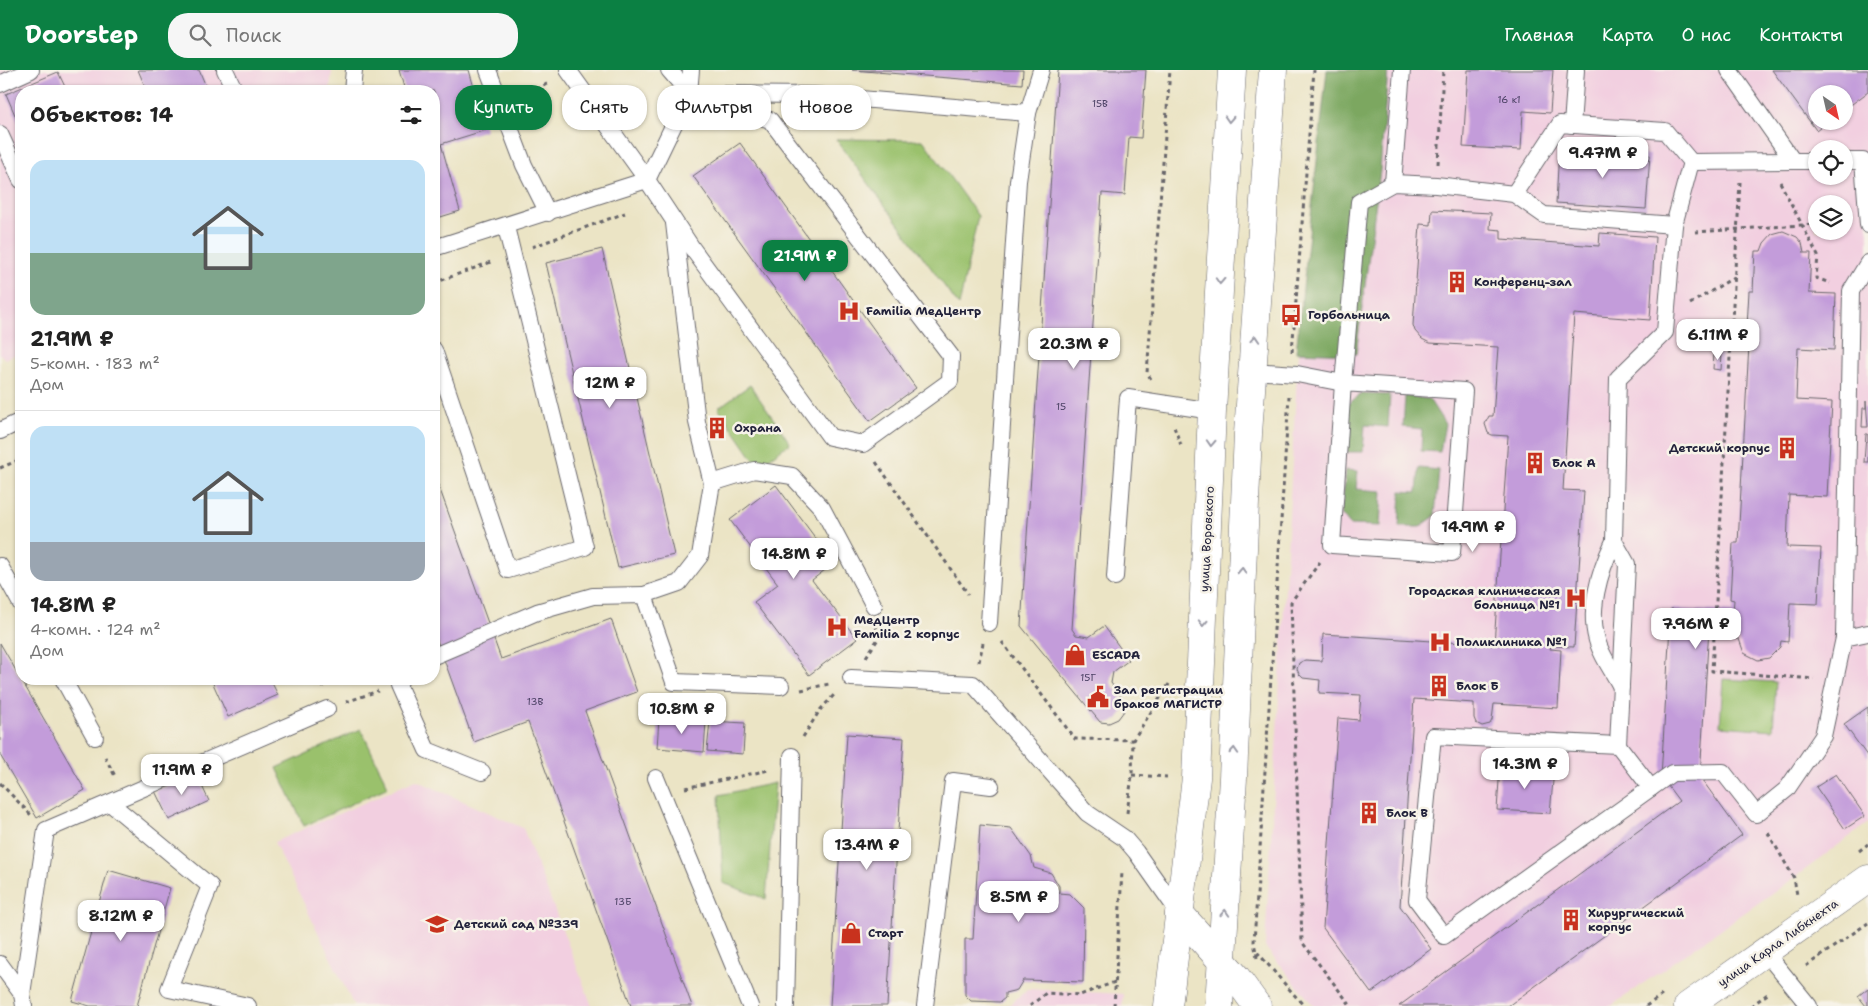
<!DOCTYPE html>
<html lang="ru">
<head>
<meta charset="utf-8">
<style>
	body { margin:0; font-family:"Shantell Sans",sans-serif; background:#f6f6f6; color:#222; height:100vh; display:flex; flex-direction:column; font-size:19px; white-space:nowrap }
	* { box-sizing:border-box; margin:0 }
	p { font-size:16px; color:#767676 }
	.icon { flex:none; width:28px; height:28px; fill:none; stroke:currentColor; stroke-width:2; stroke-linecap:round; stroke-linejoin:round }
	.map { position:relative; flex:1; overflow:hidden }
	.side { position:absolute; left:15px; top:15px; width:425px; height:600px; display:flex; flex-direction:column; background:#fff; border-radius:20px; box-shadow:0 1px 4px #0004 }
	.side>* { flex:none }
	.hud { position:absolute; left:455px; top:15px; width:475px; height:45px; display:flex; gap:10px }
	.needle { width:32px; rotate:146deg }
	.tools { position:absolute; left:1808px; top:15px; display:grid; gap:10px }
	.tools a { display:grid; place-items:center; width:45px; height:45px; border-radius:50%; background:#fff; box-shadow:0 1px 4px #0004; font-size:25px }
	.price { position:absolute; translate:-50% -42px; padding:0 11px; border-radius:10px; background:#fff; color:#222; font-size:16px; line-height:32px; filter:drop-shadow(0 1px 2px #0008) }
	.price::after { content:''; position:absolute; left:50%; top:30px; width:15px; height:11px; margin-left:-8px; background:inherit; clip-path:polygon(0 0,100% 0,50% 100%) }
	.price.active { background:#0b8043; color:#fff }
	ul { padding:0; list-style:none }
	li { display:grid; align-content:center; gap:10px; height:265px; padding:0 15px }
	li+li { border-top:1px solid #e0e0e0 }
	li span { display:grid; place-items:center; height:155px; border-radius:15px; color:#555 }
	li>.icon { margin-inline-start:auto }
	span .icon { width:90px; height:90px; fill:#fffc; stroke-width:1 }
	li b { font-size:21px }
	h2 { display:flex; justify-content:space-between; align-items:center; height:60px; padding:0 15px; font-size:21px }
	.tag { padding:0 18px; border-radius:20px; background:#fff; box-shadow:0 1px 4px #0004; font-size:18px; line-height:45px }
	.tag.active { background:#0b8043; color:#fff }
	header { display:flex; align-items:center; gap:30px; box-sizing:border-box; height:70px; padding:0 25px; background:#0b8043; color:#fff }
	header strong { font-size:24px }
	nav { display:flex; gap:28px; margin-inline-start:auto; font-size:18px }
	.search { width:350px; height:45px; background:#f6f6f6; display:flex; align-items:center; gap:12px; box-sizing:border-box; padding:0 18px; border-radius:20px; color:#767676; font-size:19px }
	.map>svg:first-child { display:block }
</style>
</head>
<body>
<header>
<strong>Doorstep</strong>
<div class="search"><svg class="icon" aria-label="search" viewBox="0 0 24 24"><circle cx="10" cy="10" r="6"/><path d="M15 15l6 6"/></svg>Поиск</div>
<nav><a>Главная</a><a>Карта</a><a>О нас</a><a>Контакты</a></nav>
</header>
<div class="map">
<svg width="1868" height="936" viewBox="0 0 1868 936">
	<rect width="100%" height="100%" fill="#f7f3e8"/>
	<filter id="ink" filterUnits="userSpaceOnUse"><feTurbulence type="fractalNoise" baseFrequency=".02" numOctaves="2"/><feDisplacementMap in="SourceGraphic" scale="10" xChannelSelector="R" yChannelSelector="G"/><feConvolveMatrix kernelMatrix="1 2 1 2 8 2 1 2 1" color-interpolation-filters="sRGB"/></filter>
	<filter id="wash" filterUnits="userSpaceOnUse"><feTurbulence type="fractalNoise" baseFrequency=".0096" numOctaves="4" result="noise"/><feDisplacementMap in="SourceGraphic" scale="20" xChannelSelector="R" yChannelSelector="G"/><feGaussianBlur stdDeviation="1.12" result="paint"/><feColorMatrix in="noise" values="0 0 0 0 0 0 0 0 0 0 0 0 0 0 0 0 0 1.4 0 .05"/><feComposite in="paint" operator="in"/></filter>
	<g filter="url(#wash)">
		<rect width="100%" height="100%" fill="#ebe4c5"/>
		<!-- built -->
		<g fill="#f2cfe0" fill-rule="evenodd">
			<path d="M0,0h332l-2,21h-309v261l-16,7 -5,-5z"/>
			<path d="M1328,0h540v753l-74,55 -183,128h-297l-49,-59 32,-573zM1816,24h28v27h-28zM1816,79h28v27h-28zM1816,134h28v27h-28z"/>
			<path d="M416,710l107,48 69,178h-238l-80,-164z"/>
			<path d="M1028,919l95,5 -1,12h-114z"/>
		</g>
		<!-- green -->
		<g fill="#9ac16c" stroke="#5e7254">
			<path d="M836,69l87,1 55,76 -19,90z"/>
			<path d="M750,315l40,58 -32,23 -40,-58z"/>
			<path d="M1723,609l53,3 -3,48 -53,-4z"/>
			<path d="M361,659l27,58 -84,39 -27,-58z"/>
			<path d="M775,713l-9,116 -43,-16 -4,-88z"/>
		</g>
		<!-- forest -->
		<g fill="#7ba760" stroke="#4e644e">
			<path d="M1327,0h61l-8,101 -24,183 -60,-2z"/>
			<path d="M1361,324l29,1 -2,32 -23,-2 -2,27h-16l1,-48z"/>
			<path d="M1405,326l24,3 16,25 -5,28 -19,-1 1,-22 -19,-2z"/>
			<path d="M1419,398l20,2 -4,46 -15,11h-21l2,-36 16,1z"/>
			<path d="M1346,400l12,1 -2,18 26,2 -2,35 -30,-1 -9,-11z"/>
		</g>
		<g id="blocks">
			<!-- building -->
			<g fill="#c39cda">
				<path d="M138,0h61l9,21h-61z"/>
				<path d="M399,0h70l17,60 -45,14 19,67 -26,8v-128h-29z"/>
				<path d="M852,0h171l-1,14z"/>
				<path d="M1058,0h88l-5,68 -12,-1 -4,58 -23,-2 -30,436 4,6 13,2 15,-11 25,34 -16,12 -2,11 13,18v10l-6,8 -9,4 -9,-1 -79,-96z"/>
				<path d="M1468,0h85l-3,43 -27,-2 -2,39 -58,-3z"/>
				<path d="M1772,0h96v22l-24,18v-16h-28v27h12l-12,9z"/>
				<path d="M58,2l9,19h-46v38l-15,-35z"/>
				<path d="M740,73l176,245 -46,33 -177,-245z"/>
				<path d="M1559,79l91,6 -4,54 -90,-6z"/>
				<path d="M1432,140l59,3 -1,16 11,1v9l98,7 1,-13 55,4 -5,83 -76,-6 -11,176 21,1 -10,156 -23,-1 -1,3 11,1 -3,58 -64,-4 -2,16 -2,4 -8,2 -6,-3 -2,-5v-15l-60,-4 -14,207 31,43 -60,44 -48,-65 15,-210 21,2 2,-25 -42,-2 1,-13 -17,-2 -4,-4 -2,-5 2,-6 6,-3 17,1 1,-27 171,11 14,-209 -16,-1 -4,-2 -3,-9 4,-8h4l5,-69 -68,-4 -8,-4 -7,-8 -2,-6 7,-101 11,1z"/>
				<path d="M1783,161l14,6 5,6 2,10h7l-2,40 27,1 -2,56 -36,-2 -2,52 36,2 -5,95 -38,-2 -2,52 34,1 -3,56 -28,-1 -2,39 -7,-1 -1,6 -11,11 -11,2 -14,-7 -5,-14h-7l1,-11 -24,-1 -9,150 42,58 -234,171h-109l280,-205 -18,-24 10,-168 62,3 1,-12 -4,-1 3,-56h5l11,-198h-3l3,-54h4l2,-40h6l3,-8 8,-9z"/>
				<path d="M602,179l72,306 -56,13 -72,-305z"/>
				<path d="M1714,283h8l-1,17 -8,-1z"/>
				<path d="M1866,331l2,26h-6l1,-19h3z"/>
				<path d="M722,351l1,12 -10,1 -1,-12z"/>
				<path d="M1866,364h2v28h-4z"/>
				<path d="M434,403l67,186 110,-40 26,73 -52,19 107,295h-61l-103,-284 -54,20 -40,-110z"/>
				<path d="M776,415l58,78 -22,17 45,59 -48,36 -55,-73 24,-18 -48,-64z"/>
				<path d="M0,573l85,147 -48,28 -37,-63z"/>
				<path d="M211,609h59l8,16 -50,22z"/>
				<path d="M1868,637v50l-24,-33z"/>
				<path d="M659,648l47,3 -2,31 -47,-4z"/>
				<path d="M710,651l35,2 -2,31 -36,-3z"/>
				<path d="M847,664l57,4 -17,268h-57z"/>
				<path d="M1500,696l54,4 -4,43 -53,-3z"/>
				<path d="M196,703l13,28 -40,19 -14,-29z"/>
				<path d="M1836,704l29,42 -20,13 -29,-42z"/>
				<path d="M980,755l31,3 20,28 3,12 17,5 8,13v7l11,1 14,14 -1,74 -60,-2 -6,10 -12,3v5l-5,4 -29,-1 -6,-6v-56h8z"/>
				<path d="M108,800l62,18 -33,118h-47l-18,-5z"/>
				<path d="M1868,918v18h-2l-8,-10z"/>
			</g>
		</g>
	</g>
	<g filter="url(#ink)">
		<use href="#blocks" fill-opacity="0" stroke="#68666b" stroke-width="1"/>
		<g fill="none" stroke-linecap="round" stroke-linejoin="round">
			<!-- lane casing -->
			<g stroke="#68666b" stroke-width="18">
				<g id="lane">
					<path d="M225,0l10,21"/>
					<path d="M488,0l36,95 24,48"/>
					<path d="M568,0l79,110 45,68 138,189 33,7 87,-63 1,-25 -181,-236 -81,-27 -20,-23"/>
					<path d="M1729,0l64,91h23"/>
					<path d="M0,14l31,-14"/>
					<path d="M352,21l2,-21"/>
					<path d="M706,24l107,1 215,18"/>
					<path d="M1572,55l4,-55"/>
					<path d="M0,64l21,46"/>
					<path d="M1793,91l-102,1 -17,63 -9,107 -47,46 -4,163 13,23 -9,181 -185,-9 -16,164 27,36 228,-163 51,-1 33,42 31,-25 36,-53 21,-98 24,-5"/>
					<path d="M1844,91h19l5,64"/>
					<path d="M1393,113l9,-113"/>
					<path d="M1514,124l46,-70 105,7 26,31"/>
					<path d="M674,153l23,199 15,61 42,-13 38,6 30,32 52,98"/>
					<path d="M434,178l213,-68 42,-87 2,-23"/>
					<path d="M434,280l74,220 77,-23 -79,-320"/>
					<path d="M1252,301l45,3 46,9 16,-181 34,-19 43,2 78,9 30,21 130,10"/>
					<path d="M1343,313l121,8 -12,162 -120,-8z"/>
					<path d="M0,361l21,-10"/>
					<path d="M1614,471c-14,29 -28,72 -15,105 5,14 15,27 22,41"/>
					<path d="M0,496l21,38"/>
					<path d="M1115,507l13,-179 84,13"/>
					<path d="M644,525l35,-12 21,-27 12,-73"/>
					<path d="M989,553l29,-442 10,-68 13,-43"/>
					<path d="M1844,568l7,-347 17,-28"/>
					<path d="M434,586l103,-44 56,-16 51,-1 30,87 107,4"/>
					<path d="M851,608l122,6 114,129 37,25 12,14 43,61"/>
					<path d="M63,609l32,58"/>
					<path d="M401,609l-3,6 29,65 55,22"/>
					<path d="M1618,675l33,43"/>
					<path d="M656,708l94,228"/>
					<path d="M110,733l100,83 -41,103 79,17"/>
					<path d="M1765,882l44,54"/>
					<path d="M0,894l22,30"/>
					<path d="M24,936l-2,-12 24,-164 281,-121"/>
					<path d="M786,936l6,-250"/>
					<path d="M925,936l28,-225 38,5"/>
				</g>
			</g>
			<!-- street casing -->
			<g stroke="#68666b" stroke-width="29">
				<path id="street" d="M1688,936l180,-127"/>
			</g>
			<!-- secondary casing -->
			<g stroke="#68666b" stroke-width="29">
				<g id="secondary">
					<path d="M1179,843l57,64 21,29"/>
					<path d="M1168,936l28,-228 16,-367 20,-341"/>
					<path d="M1219,936l14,-228 15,-344 25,-364"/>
				</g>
			</g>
			<!-- path -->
			<g stroke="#68666b" stroke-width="3" stroke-dasharray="4 4" stroke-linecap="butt">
				<path d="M523,28l27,-16"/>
				<path d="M1438,94l5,-94"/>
				<path d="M1740,112l-28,489 102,8"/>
				<path d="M1780,112l38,74 -2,22 14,5"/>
				<path d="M1695,162l121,-8"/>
				<path d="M532,177l93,-34"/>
				<path d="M434,213l57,-21"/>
				<path d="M1690,234l46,-28"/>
				<path d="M1292,282l22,-282"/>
				<path d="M1151,309l-4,-6 23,-303"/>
				<path d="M1174,357l7,18"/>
				<path d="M876,392l92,132"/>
				<path d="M0,398l21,-9"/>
				<path d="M1320,492l-29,40 11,340 49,64"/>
				<path d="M1002,572l73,97 58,1"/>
				<path d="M866,587l12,-18 -2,-12"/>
				<path d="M979,592l4,-19"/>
				<path d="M321,609l2,9"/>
				<path d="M801,620l28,-6"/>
				<path d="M346,632l32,-11"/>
				<path d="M803,667l17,-27 15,-16"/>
				<path d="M105,687l10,19"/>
				<path d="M1132,705l35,2"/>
				<path d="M0,713l31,32"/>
				<path d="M685,718l84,-18"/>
				<path d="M1127,743l5,-38 1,-35 38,-59"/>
				<path d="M1768,763l26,45 3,17"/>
				<path d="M1859,781l9,-7"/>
				<path d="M1257,882l47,54"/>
				<path d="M1257,888l-3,-16 35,-546"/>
				<path d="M1806,896l62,-43"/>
				<path d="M1030,936l16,-13 34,2 35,-13"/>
				<path d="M1114,936l8,-134"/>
				<path d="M1646,936l16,-11"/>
				<path d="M1751,936l18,-13"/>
			</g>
			<!-- lane -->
			<use href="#lane" stroke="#fff" stroke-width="16"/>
			<!-- street -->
			<use href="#street" stroke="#fff" stroke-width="28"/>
			<!-- secondary -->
			<use href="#secondary" stroke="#fff" stroke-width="28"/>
		</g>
		<!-- one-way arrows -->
		<defs><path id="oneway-chevron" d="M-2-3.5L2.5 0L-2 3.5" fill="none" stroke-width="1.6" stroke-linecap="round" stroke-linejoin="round" transform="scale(1.25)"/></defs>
		<g stroke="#9c9ca7">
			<use href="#oneway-chevron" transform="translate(1229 49) rotate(93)"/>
			<use href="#oneway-chevron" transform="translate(1220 211) rotate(93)"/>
			<use href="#oneway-chevron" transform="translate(1255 269) rotate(-86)"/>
			<use href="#oneway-chevron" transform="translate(1211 373) rotate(93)"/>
			<use href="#oneway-chevron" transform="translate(1242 501) rotate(-87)"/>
			<use href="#oneway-chevron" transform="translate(1203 553) rotate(93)"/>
			<use href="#oneway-chevron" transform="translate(1234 681) rotate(-87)"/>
			<use href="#oneway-chevron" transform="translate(1225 843) rotate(-87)"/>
		</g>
	</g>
	<!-- icons -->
	<defs>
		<g id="building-bare" transform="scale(1.725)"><path d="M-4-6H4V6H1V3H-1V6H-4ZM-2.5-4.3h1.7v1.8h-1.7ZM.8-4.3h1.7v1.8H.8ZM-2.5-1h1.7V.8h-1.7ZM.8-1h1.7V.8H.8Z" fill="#c8321e" stroke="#f7f3e8" stroke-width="2.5" paint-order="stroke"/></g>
		<g id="hospital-bare" transform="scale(1.725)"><path d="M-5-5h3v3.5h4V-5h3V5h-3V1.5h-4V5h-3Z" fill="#c8321e" stroke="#f7f3e8" stroke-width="2.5" paint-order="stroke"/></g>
		<g id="bus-bare" transform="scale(1.725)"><path d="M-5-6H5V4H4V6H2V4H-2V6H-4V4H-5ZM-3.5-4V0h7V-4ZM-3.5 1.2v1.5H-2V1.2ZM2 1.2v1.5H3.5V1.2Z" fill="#c8321e" stroke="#f7f3e8" stroke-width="2.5" paint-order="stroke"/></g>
		<g id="shop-bare" transform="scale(1.725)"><path d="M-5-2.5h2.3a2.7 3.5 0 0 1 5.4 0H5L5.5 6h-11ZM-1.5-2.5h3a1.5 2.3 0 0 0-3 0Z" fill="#c8321e" stroke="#f7f3e8" stroke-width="2.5" paint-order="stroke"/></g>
		<g id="civic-bare" transform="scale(1.725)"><path d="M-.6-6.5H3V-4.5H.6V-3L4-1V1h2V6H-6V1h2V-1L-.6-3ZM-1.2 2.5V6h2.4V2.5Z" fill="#c8321e" stroke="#f7f3e8" stroke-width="2.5" paint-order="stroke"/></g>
		<g id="school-bare" transform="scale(1.725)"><path d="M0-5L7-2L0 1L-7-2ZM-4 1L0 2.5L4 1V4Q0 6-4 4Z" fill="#c8321e" stroke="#f7f3e8" stroke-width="2.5" paint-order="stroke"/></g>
	</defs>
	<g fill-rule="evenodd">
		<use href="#building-bare" x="1457" y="212"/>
		<use href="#hospital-bare" x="849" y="241"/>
		<use href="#bus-bare" x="1291" y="245"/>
		<use href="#building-bare" x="717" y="358"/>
		<use href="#building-bare" x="1787" y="378"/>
		<use href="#building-bare" x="1535" y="393"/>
		<use href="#hospital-bare" x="1576" y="528"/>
		<use href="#hospital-bare" x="837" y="557"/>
		<use href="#hospital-bare" x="1440" y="572"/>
		<use href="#shop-bare" x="1075" y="585"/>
		<use href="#building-bare" x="1439" y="616"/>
		<use href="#civic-bare" x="1098" y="627"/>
		<use href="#building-bare" x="1369" y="743"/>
		<use href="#building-bare" x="1571" y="850"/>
		<use href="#school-bare" x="437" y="854"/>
		<use href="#shop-bare" x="851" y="863"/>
	</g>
	<g text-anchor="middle" stroke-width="5" stroke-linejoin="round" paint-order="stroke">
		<!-- number labels -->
		<g font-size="10" fill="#4a4063">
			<text x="1509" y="33">16 к1</text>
			<text x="1100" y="37">15В</text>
			<text x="1061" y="340">15</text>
			<text x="1088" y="611">15Г</text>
			<text x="535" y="635">13В</text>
			<text x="623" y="835">13Б</text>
		</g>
		<!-- poi labels -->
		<g font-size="12" font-weight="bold" fill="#22223b" stroke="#f7f3e8" text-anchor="start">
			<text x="1474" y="216">Конференц-зал</text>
			<text x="866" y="245">Familia МедЦентр</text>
			<text x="1308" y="249">Горбольница</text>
			<text x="734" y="362">Охрана</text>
			<text x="1770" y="382" text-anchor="end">Детский корпус</text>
			<text x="1552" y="397">Блок А</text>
			<text x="1560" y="525" text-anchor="end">Городская клиническая<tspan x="1560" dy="14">больница №1</tspan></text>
			<text x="854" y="554">МедЦентр<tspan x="854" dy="14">Familia 2 корпус</tspan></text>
			<text x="1456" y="576">Поликлиника №1</text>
			<text x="1092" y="589">ESCADA</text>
			<text x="1456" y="620">Блок Б</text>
			<text x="1114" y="624">Зал регистрации<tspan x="1114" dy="14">браков МАГИСТР</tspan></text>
			<text x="1386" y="747">Блок В</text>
			<text x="1588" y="847">Хирургический<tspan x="1588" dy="14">корпус</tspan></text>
			<text x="454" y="858">Детский сад №339</text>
			<text x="868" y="867">Старт</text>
		</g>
		<!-- street labels -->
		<g font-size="12" fill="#22223b" stroke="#f7f3e8">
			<text transform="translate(1207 469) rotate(-87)" y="4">улица Воровского</text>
			<text transform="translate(1778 873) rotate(-35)" y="4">улица Карла Либкнехта</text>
		</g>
	</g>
</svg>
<div class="tools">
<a><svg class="needle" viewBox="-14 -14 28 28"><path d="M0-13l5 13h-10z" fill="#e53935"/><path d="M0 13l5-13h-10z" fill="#767676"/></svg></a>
<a><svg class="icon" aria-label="locate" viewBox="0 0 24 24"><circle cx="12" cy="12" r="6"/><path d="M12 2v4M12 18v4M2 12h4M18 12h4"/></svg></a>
<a><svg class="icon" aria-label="layers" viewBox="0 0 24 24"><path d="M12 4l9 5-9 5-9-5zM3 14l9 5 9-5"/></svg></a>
</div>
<b class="price" style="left:1603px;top:109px">9.47M ₽</b>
<b class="price active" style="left:805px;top:212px">21.9M ₽</b>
<b class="price" style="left:1718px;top:291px">6.11M ₽</b>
<b class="price" style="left:1074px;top:300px">20.3M ₽</b>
<b class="price" style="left:610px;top:339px">12M ₽</b>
<b class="price" style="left:1473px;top:483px">14.9M ₽</b>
<b class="price" style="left:794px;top:510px">14.8M ₽</b>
<b class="price" style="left:1696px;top:580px">7.96M ₽</b>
<b class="price" style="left:682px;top:665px">10.8M ₽</b>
<b class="price" style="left:1525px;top:720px">14.3M ₽</b>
<b class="price" style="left:182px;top:726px">11.9M ₽</b>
<b class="price" style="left:867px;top:801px">13.4M ₽</b>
<b class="price" style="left:1019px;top:853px">8.5M ₽</b>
<b class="price" style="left:121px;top:872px">8.12M ₽</b>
<div class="hud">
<a class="tag active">Купить</a>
<a class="tag">Снять</a>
<a class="tag">Фильтры</a>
<a class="tag">Новое</a>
</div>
<section class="side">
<h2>Объектов: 14<svg class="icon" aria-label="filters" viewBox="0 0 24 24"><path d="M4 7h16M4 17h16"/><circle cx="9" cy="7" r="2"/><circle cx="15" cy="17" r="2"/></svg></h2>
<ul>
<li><span style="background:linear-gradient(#bfe0f5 60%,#7fa58c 0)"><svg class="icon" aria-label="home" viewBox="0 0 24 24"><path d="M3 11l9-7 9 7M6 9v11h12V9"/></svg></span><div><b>21.9M ₽</b><p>5-комн. · 183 m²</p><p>Дом</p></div></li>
<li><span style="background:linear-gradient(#bfe0f5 75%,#9aa5b1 0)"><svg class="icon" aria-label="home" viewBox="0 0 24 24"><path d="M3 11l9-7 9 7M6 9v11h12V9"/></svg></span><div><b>14.8M ₽</b><p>4-комн. · 124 m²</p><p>Дом</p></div></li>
</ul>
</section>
</div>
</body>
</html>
